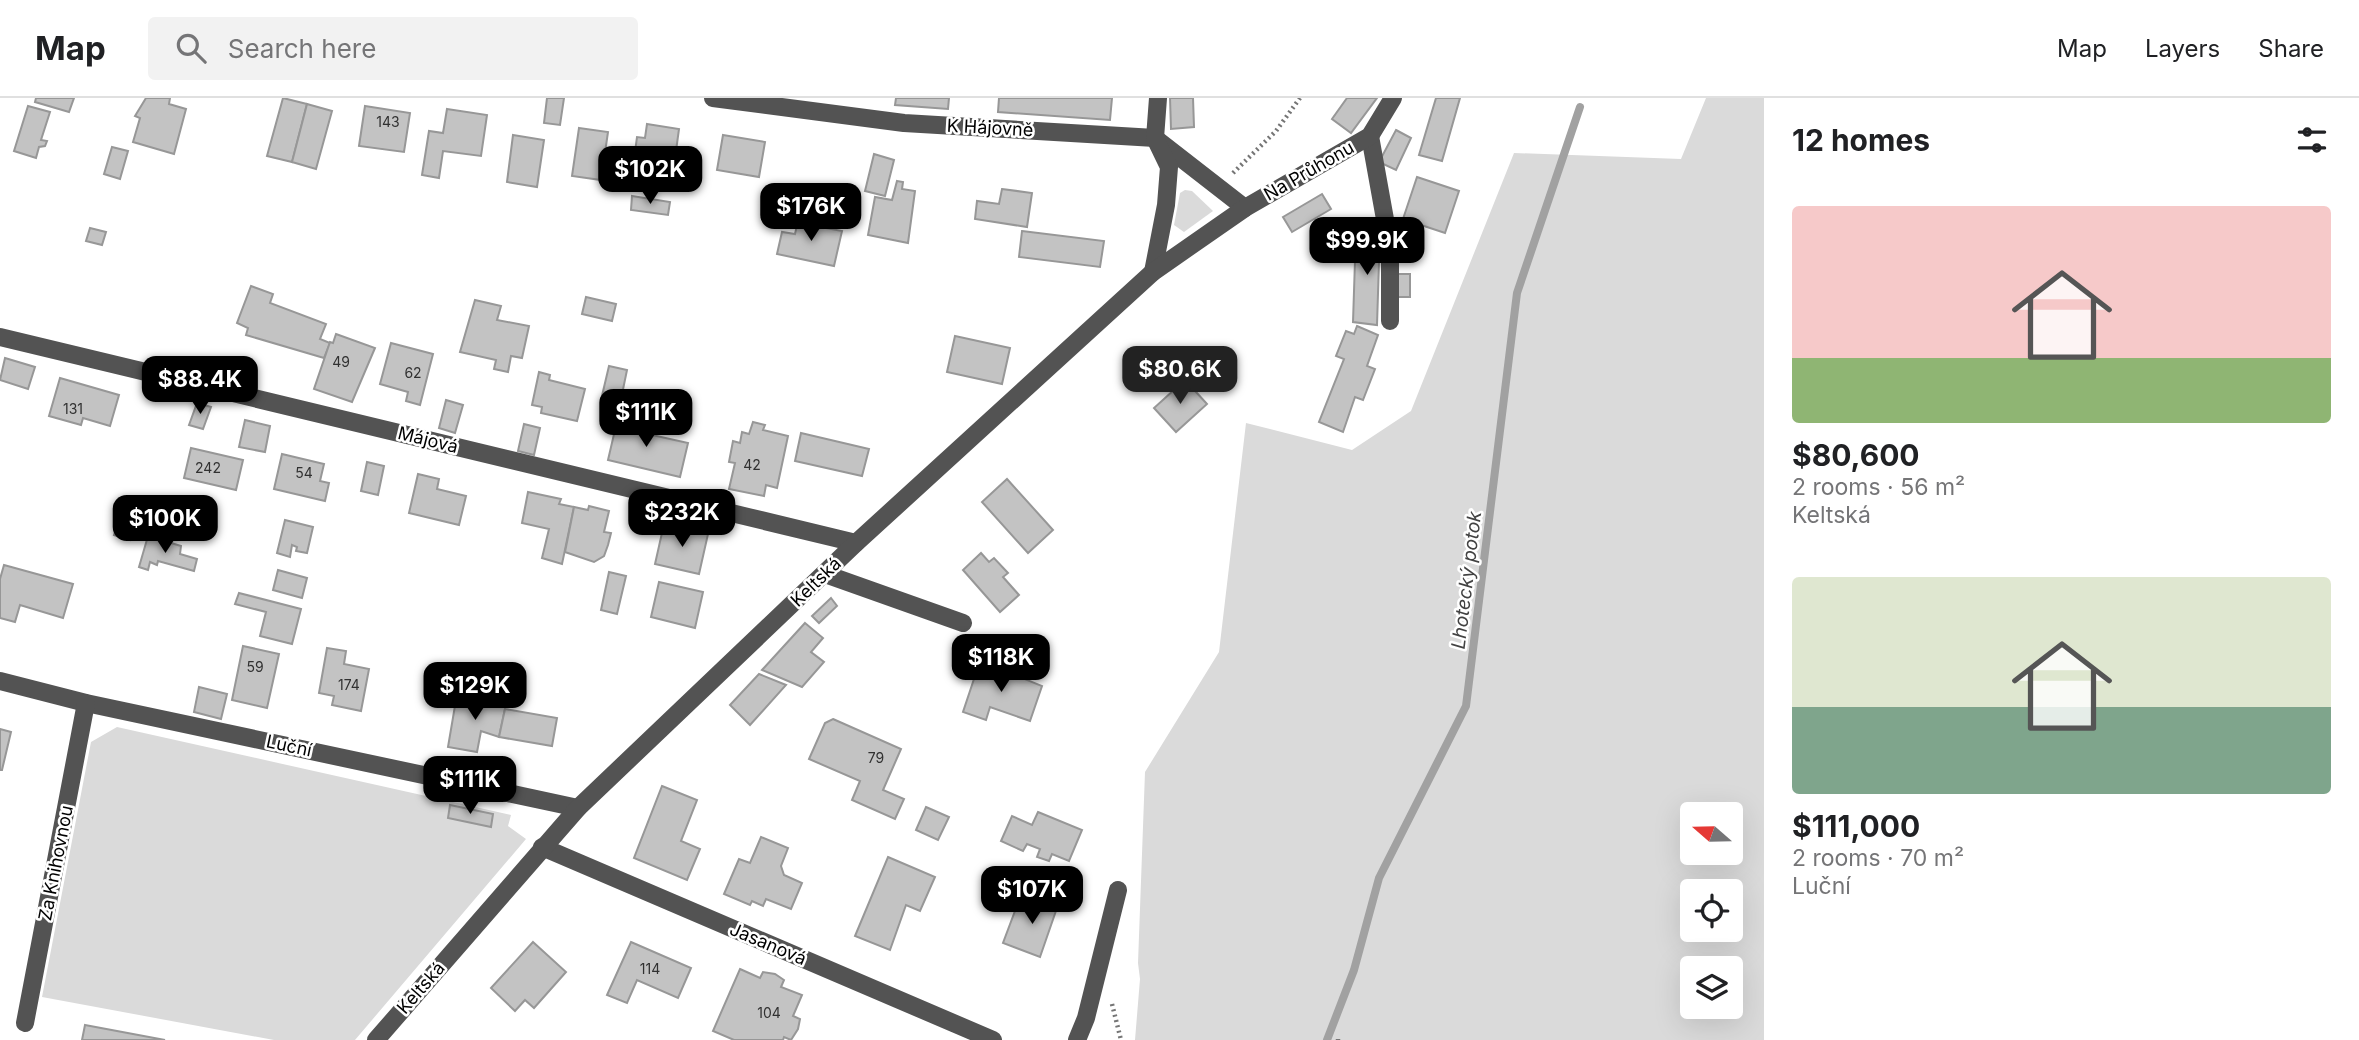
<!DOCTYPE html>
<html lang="en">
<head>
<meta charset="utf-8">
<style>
	body { margin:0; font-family:Inter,sans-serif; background:#f2f2f2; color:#202124; height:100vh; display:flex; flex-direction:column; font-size:26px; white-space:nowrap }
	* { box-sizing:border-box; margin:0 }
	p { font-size:23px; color:#757577 }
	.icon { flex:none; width:38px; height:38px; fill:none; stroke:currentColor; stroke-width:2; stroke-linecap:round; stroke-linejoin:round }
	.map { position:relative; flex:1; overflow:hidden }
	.drawer { display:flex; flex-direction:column; background:#fff; width:595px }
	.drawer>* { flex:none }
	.needle { width:46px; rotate:290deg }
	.controls { position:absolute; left:1680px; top:704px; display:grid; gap:14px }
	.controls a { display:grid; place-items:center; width:63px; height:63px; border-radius:7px; background:#fff; box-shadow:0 7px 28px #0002; font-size:35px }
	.price { position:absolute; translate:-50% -60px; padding:0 16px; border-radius:14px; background:#000; color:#fff; font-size:23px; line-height:46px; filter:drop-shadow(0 2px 4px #0008) }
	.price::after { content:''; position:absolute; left:50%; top:42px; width:21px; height:16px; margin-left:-10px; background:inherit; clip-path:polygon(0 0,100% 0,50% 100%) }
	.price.current { background:#222; color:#fff }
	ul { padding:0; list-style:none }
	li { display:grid; align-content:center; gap:14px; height:371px; padding:0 28px }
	li span { display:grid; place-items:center; height:217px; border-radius:7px; color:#555 }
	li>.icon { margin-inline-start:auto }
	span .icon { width:126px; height:126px; fill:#fffc; stroke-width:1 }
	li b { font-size:30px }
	h2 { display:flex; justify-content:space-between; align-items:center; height:84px; padding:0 28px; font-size:30px }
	header { display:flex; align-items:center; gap:42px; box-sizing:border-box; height:98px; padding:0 35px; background:#fff; border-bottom:2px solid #e0e0e0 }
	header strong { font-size:33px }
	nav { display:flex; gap:38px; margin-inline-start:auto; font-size:24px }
	.search { width:490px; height:63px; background:#f2f2f2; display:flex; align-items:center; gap:18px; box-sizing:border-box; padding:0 24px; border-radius:7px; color:#757577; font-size:26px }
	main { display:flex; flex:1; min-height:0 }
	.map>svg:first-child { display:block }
</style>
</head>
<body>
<header>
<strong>Map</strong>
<div class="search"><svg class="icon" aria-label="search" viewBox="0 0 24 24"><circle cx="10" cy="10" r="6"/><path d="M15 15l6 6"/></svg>Search here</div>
<nav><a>Map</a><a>Layers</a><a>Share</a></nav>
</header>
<main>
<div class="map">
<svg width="1764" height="942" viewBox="0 0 1764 942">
	<rect width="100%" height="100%" fill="#fff"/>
	<!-- green -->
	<g fill="#dadada" fill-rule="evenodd">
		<path d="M1706,0h58v942h-629l5,-61 -2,-16 7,-191 74,-120 27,-229 106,27 59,-39 103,-258 167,6zM1692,716h39v38h-39zM1692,793h39v38h-39zM1692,870h39v38h-39z"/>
		<path d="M1185,92l7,1 21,20 -29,21 -10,-7 6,-32z"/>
		<path d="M117,629l394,88 -3,11 18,13 -171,201h-81l-232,-43 49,-255z"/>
	</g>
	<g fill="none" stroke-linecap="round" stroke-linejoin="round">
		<!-- stream -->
		<path stroke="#a1a1a1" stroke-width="8" d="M1327,942l27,-70 25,-92 87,-172 51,-413 63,-186"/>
	</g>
	<!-- building -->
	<g fill="#c3c3c3" stroke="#979797" stroke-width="2">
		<path d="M36,0h38l-5,14 -34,-10z"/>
		<path d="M146,0h24l-1,6 17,5 -12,45 -41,-12 7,-24 -5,-2z"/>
		<path d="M283,0l24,6 -15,58 -25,-6z"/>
		<path d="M547,0h17l-4,27 -16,-2z"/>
		<path d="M896,0h53l-1,11 -53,-4z"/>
		<path d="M999,0h113l-2,22 -112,-8z"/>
		<path d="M1170,0h23l1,29 -23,2z"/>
		<path d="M1347,0h30l-26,35 -19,-14z"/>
		<path d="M1436,0h24l-18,63 -23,-6z"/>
		<path d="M307,6l25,7 -16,58 -24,-7z"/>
		<path d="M28,8l22,6 -9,28 6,1 -2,5 -6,1 -3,11 -22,-7z"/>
		<path d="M365,8l45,7 -6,39 -45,-6z"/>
		<path d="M447,11l40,6 -6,41 -38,-5 -4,27 -17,-3 7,-44 14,2z"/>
		<path d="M647,26l32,5 -7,51 -40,-6 5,-37 8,1z"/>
		<path d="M579,30l29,4 -7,48 -29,-4z"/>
		<path d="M1396,32l15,8 -15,32 -17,-8z"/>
		<path d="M513,37l31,5 -7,47 -30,-5z"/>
		<path d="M723,37l42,7 -6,35 -42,-7z"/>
		<path d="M112,49l16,4 -8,28 -16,-5z"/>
		<path d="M874,56l20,6 -9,36 -20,-5z"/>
		<path d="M1417,79l42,14 -14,42 -42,-14z"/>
		<path d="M897,83l6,1 -1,7 13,2 -7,52 -40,-8 7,-38 17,3z"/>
		<path d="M1002,91l30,4 -5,34 -52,-8 2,-18 22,3z"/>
		<path d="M1322,96l9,15 -39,23 -9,-15z"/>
		<path d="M632,98l38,6 -2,13 -37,-5z"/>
		<path d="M799,118l18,3 -2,7 27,5 -8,35 -57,-12 5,-22 13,2z"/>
		<path d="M90,130l16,4 -4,13 -16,-4z"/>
		<path d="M1356,132h24l-3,95 -24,-3z"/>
		<path d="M1022,133l82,10 -4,26 -81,-10z"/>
		<rect x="1397" y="176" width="13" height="23"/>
		<path d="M251,188l22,8 -3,9 56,21 -6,15 10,4 -6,15 -78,-23 2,-7 -11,-5z"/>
		<path d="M586,199l30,7 -4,17 -30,-7z"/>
		<path d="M475,202l26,6 -4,14 32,6 -7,32 -11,-2 -3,16 -14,-3 2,-9 -36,-8z"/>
		<path d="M1357,228l21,9 -11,31 8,3 -12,31 -8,-3 -12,35 -24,-10 25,-63 -8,-3 10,-25 8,3z"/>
		<path d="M336,236l39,14 -23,54 -38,-13 16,-47 3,1z"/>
		<path d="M955,238l55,12 -8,36 -55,-12z"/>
		<path d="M391,245l42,11 -13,51 -14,-4 2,-9 -28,-8z"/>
		<path d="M5,260l30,9 -7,22 -28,-9z"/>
		<path d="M609,268l18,4 -7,34 -19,-4z"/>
		<path d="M539,274l11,3 -1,5 36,9 -8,32 -36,-8 1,-6 -10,-2z"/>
		<path d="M60,280l59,17 -9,31 -27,-8 -2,7 -32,-9z"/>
		<path d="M1185,282l22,24 -31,28 -22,-24z"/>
		<path d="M446,302l17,5 -8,28 -16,-5z"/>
		<path d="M197,305l14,4 -8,22 -14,-4z"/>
		<path d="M618,319l27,6 -2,10 45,10 -8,34 -72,-17z"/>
		<path d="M245,322l25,6 -5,26 -26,-5z"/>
		<path d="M753,324l12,3 -2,5 25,6 -11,52 -11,-3 -2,11 -35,-7 6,-26 -6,-1 4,-21 7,2 2,-11 7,2z"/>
		<path d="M524,326l16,4 -6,27 -16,-4z"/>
		<path d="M801,335l68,16 -7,27 -67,-15z"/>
		<path d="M191,350l52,12 -7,30 -52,-12z"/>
		<path d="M282,356l42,10 -4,17 9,2 -4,18 -51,-12z"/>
		<path d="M367,364l17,4 -6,29 -17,-4z"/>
		<path d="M418,376l21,5 -2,10 29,7 -7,29 -50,-12z"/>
		<path d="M1007,381l46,51 -25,23 -46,-51z"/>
		<path d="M528,394l33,7 -2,5 15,3 -12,57 -20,-6 7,-29 -27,-6z"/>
		<path d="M589,408l20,5 -5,21 7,1 -3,12 -4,11 -10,6 -29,-10 9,-45 14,3z"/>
		<path d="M120,418l16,5 -6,19 -16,-5z"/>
		<path d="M285,422l28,7 -6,26 -11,-2 1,-4 -5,-2 -2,12 -13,-4z"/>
		<path d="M664,426l44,10 -9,40 -44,-10z"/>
		<path d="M148,438l33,10 -1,8 17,5 -3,12 -36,-10 -1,4 -7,-3 -2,8 -9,-3z"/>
		<path d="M981,455l8,9 5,-4 14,15 -5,4 16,18 -19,17 -37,-42z"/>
		<path d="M4,467l69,19 -10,34 -43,-13 -5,17 -15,-4v-39z"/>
		<path d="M278,472l29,8 -5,20 -29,-8z"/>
		<path d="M609,474l17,4 -9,38 -16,-4z"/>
		<path d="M659,484l44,10 -8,36 -44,-11z"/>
		<path d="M239,495l62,16 -9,35 -32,-8 6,-24 -31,-8z"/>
		<path d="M831,500l6,8 -18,17 -7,-7z"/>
		<path d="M805,525l18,15 -12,14 13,10 -22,25 -40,-17z"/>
		<path d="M243,548l36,8 -12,54 -35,-8z"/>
		<path d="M327,550l19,3 -2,13 25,5 -8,42 -29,-6 2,-9 -15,-3z"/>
		<path d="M980,563l62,25 -12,35 -40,-14 -4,13 -23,-8z"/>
		<path d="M759,576l27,11 -36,40 -20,-20z"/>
		<path d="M199,589l28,7 -6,25 -27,-7z"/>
		<path d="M457,596l49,10 -7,33 -18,-6 -4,21 -29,-5z"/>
		<path d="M505,611l52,9 -5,28 -53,-9z"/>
		<path d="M833,621l68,30 -18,41 21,9 -9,20 -43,-19 8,-19 -51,-22 16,-36z"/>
		<path d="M0,631l11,3 -9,38h-2z"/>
		<path d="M662,688l35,14 -16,41 19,8 -13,31 -53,-22z"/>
		<path d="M450,707l43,9 -2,13 -43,-9z"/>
		<path d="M926,709l23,10 -11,23 -22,-10z"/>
		<path d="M1038,714l44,18 -13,31 -17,-7 -3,7 -12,-4 3,-8 -13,-5 -4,7 -22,-10 11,-25 20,9z"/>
		<path d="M761,739l27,11 -7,18 3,9 18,8 -11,26 -25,-10 -3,7 -11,-5 -2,4 -26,-11 15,-35 11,4z"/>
		<path d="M888,759l47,20 -15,34 -14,-6 -16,45 -35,-14z"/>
		<path d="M1038,796l21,8 -19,55 -37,-14 15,-40 15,5z"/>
		<path d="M533,844l33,30 -32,36 -9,-8 -10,11 -24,-23z"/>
		<path d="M631,844l60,26 -13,30 -41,-18 -10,23 -20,-8z"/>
		<path d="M740,871l20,9 3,-6 12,2 9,6 -3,7 21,8 -9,21 7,3 -2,10 -7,11 -7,-3 -1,3h-49l-21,-9z"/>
		<path d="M85,927l80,15h-83z"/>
	</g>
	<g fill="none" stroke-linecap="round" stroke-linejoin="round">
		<!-- path -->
		<g stroke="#757575" stroke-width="4.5" stroke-dasharray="2 3.5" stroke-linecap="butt">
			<path d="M1233,75l43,-42 24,-33"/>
			<path d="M1112,906l9,36"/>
			<path d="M1338,942v-1"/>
		</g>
		<!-- minor -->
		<g stroke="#535353" stroke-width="18">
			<path d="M713,0l191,25 251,15 90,70"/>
			<path d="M1370,38l20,111v74"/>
			<path d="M1153,174l13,-67 3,-38 -14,-29 3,-40"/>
			<path d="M0,239l856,206"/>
			<path d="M825,476l138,49"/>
			<path d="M0,583l86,22 492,105"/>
			<path d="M542,749l451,193"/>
			<path d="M25,925l61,-320"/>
			<path d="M376,942l202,-232 278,-265 297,-271 92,-64 125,-72 23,-38"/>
			<path d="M1077,942l9,-22 32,-128"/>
		</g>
	</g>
	<g text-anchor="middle" stroke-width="5" stroke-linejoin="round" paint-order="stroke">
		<!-- number labels -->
		<g font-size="14" fill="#313131">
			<text x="388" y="29">143</text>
			<text x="341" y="269">49</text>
			<text x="413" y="280">62</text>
			<text x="73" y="316">131</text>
			<text x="752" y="372">42</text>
			<text x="208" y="375">242</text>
			<text x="304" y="380">54</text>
			<text x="255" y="574">59</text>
			<text x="349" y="592">174</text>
			<text x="876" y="665">79</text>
			<text x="650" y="876">114</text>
			<text x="769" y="920">104</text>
		</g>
		<!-- street labels -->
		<g font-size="18" fill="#000" stroke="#fff">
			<text transform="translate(990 30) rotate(3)" y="6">K Hájovně</text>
			<text transform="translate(1309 73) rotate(-30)" y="6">Na Průhonu</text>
			<text transform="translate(428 342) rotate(14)" y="6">Májová</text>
			<text transform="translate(816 484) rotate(-44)" y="6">Keltská</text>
			<text transform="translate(289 648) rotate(12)" y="6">Luční</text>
			<text transform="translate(56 765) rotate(-79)" y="6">Za Knihovnou</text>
			<text transform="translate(768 846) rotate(23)" y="6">Jasanová</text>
			<text transform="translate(421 890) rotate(-49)" y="6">Keltská</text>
		</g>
		<!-- water labels -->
		<g font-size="19" font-style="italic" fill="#424242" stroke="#fff">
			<text transform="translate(1466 482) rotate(-83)" y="7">Lhotecký potok</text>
		</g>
	</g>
</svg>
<div class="controls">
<a><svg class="needle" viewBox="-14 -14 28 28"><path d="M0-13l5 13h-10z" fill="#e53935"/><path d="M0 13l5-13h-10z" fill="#757577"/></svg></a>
<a><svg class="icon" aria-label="locate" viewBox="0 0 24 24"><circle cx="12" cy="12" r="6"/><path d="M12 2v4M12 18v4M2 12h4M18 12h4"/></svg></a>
<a><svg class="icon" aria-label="layers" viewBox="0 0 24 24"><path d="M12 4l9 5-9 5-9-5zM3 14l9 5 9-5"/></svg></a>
</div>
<b class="price" style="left:650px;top:108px">$102K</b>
<b class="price" style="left:811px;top:145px">$176K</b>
<b class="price" style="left:1367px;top:179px">$99.9K</b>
<b class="price current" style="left:1180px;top:308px">$80.6K</b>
<b class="price" style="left:200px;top:318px">$88.4K</b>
<b class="price" style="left:646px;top:351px">$111K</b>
<b class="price" style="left:682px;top:451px">$232K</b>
<b class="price" style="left:165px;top:457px">$100K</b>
<b class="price" style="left:1001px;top:596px">$118K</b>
<b class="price" style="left:475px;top:624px">$129K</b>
<b class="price" style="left:470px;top:718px">$111K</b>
<b class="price" style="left:1032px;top:828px">$107K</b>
</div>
<section class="drawer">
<h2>12 homes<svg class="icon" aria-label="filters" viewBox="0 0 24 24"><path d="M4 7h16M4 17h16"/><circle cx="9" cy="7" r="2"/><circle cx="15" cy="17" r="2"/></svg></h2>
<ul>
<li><span style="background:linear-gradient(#f6c9c9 70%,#8fb573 0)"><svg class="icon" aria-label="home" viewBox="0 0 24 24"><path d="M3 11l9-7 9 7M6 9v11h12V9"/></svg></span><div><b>$80,600</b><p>2 rooms · 56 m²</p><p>Keltská</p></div></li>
<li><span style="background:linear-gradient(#dfe7d0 60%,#7fa58c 0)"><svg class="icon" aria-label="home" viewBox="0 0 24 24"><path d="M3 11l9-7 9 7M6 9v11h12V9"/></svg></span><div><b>$111,000</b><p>2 rooms · 70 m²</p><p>Luční</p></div></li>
</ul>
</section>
</main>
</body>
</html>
